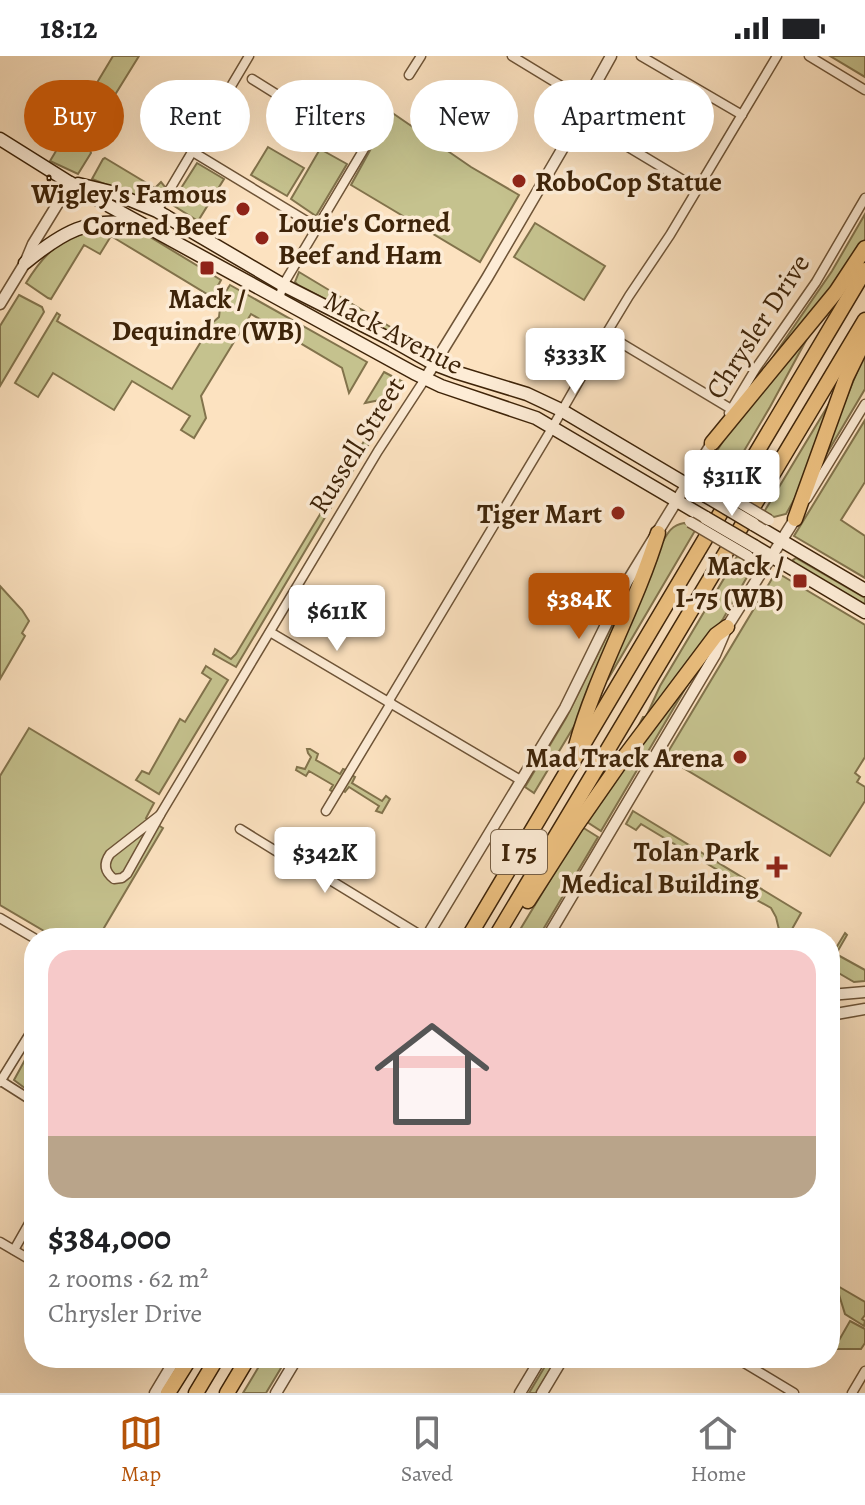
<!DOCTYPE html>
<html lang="en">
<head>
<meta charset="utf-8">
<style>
	body { margin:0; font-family:Alegreya,serif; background:#f2f2f2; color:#202124; height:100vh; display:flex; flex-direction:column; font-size:30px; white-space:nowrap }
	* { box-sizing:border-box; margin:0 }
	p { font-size:26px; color:#757577 }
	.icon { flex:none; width:44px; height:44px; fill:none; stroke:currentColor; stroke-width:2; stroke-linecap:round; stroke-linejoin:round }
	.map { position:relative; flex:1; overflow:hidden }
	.details { position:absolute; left:24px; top:872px; width:816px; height:440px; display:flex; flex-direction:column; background:#fff; border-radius:32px; box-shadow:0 8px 32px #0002 }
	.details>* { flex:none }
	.hud { position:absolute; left:24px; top:24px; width:818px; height:72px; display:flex; gap:16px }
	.price { position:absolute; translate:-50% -68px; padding:0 18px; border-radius:8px; background:#fff; color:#222; font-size:26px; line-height:52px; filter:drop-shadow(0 2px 4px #0008) }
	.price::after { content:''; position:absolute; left:50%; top:48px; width:24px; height:18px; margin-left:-12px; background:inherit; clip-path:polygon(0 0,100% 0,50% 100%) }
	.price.selected { background:#b45309; color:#fff }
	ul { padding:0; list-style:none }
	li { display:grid; align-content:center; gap:16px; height:424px; padding:0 24px }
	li+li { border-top:2px solid #e0e0e0 }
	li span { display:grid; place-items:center; height:248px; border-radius:24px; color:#555 }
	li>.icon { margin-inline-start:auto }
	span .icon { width:144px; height:144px; fill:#fffc; stroke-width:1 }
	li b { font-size:34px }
	.tag { padding:0 28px; border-radius:36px; background:#fff; box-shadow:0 8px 32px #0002; font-size:28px; line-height:72px }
	.tag.selected { background:#b45309; color:#fff }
	.status { display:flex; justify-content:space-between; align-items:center; height:56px; padding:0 40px; background:#fff; direction:ltr }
	.status svg { height:22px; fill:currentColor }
	.menu { display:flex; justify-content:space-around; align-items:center; height:112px; border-top:2px solid #e0e0e0; background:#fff; font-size:22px; color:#757577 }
	.menu a { display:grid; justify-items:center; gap:4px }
	.menu .selected { color:#b45309 }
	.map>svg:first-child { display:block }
</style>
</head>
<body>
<div class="status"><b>18:12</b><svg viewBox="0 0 49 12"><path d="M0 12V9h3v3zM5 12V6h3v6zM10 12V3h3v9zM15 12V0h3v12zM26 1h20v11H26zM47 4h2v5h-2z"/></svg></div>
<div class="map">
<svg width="865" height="1337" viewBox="0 0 865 1337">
	<rect width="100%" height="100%" fill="#fce2c0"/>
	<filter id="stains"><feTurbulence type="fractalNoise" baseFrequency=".0025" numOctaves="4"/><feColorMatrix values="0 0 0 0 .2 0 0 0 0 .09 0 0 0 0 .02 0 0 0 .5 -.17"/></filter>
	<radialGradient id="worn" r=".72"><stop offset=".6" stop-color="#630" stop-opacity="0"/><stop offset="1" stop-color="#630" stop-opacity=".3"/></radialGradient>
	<!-- green -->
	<g fill="#c5c28e" stroke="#82734c" stroke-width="2">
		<path d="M113,0h26l-55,89 5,3 2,5 -13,21 -28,-13z"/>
		<path d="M830,0h35v21z"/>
		<path d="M391,56l80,55 48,28 -39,67 -129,-77z"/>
		<path d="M268,91l36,21 -17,28 -36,-21z"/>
		<path d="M320,93l27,15 -31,52 -25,-17z"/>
		<path d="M105,102l50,30 6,-6 5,6 -7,11 -5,-2 -4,5 -58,-23 11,-20z"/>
		<path d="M197,107l27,16 -26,42 -27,-17z"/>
		<path d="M865,158v26l-17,29 -97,120 81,-118z"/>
		<path d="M535,167l70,43 -21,34 -70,-43z"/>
		<path d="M98,174h24l28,7 71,43 -9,17 -101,-61 -11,18 -16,-9 -33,54 -3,-1 -22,-15c19,-31 35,-46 72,-53z"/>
		<path d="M299,216l128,77 -2,3 -127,-67 -3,-3z"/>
		<path d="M230,229l137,77 -18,31 -7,-25 -91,-54 -50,82 5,22 -12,20 -13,-8 9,-14 -58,-35 -18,29 -61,-37 -15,24 -23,-14 42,-70 3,2 -3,6 115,68 30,-49 -5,-4 22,-19 2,-18z"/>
		<path d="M19,239l23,12 2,5 -44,74v-60z"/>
		<path d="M809,279l-39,72 -48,81c-10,-7 -16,-13 -12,-26l25,-40z"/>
		<path d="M865,296v37l-48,81z"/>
		<path d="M384,316l21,11 -169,284 -23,-13 2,-5 16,10 5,-5 154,-256 -25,5z"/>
		<path d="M829,348l3,1 -37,93 -9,16 -12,3 -10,-5z"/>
		<path d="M865,364v62l-24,38 24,16v42l-71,-42z"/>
		<path d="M684,467l12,6 -88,150 -3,-2 57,-134c6,-11 10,-18 22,-20z"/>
		<path d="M738,499l11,7 2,8 -28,49 -80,107 -4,-1 4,-8h3l14,-31z"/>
		<path d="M796,502l69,40v7l-71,-42 -1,-3z"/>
		<path d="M776,516l89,53v132l-10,16 5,4 -3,5 8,5v14l-35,55 -165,-99z"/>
		<path d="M633,527l-54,135 -45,75 -9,-6 41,-69z"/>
		<path d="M0,530l22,24 7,11 -7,12 3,3 -25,43z"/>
		<path d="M206,610l22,14 -69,114 -23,-14 6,-9 7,3 31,-55 5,3 26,-43 -9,-6z"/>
		<path d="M698,611l-97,164 -17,-11z"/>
		<path d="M29,672l125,75 -8,15 17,10 -65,110h-42l-56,-33v-129z"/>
		<path d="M307,693h3l8,5 -2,6 24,14 3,-5 3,1 -13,22 -3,-2 3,-5 -24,-14 -3,5 -10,-6 1,-3 8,2 6,-12 -3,-4z"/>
		<path d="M351,719l4,2 -3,6 30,18 4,-5 4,3 -8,14 -6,-2 3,-5 -30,-19 -4,5 -3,-2z"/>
		<path d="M633,755l168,102 -14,25h-6l-5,-21 -5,-9 -34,-19 2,-6 -98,-59 -5,6 -10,-6z"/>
		<path d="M582,771l16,10 -60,101h-23z"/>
		<path d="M845,877l2,2 -11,19 29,16v11l-11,1 -24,-14v-10z"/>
		<path d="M32,992l2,1v46l-20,-15 12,-22 3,1 2,-4 -2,-2z"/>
		<path d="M836,1229l29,17v13l-3,4 3,2 -1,5 -19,-12z"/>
		<path d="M850,1265l15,8v14l-4,6h-27z"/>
		<path d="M264,1302h23l-21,35h-23z"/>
		<path d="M550,1302h7l-21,35h-7z"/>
	</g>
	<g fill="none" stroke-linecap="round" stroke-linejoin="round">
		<!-- minor casing -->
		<g stroke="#6e5437" stroke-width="11">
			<g id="minor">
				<path d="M512,0l74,45"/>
				<path d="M641,0l101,59"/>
				<path d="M809,0l56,34"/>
				<path d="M409,19l12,-19"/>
				<path d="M252,23l112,70 -81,136 -4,14"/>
				<path d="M580,62l118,71"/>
				<path d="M193,96l125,76"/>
				<path d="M157,155l92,-155"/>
				<path d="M606,278l125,75"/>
				<path d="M729,357l27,-45 60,-86 49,-84"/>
				<path d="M807,443l58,-95"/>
				<path d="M270,576l252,149"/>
				<path d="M388,646l160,-267 58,-101 23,-38 41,-61 107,-179"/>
				<path d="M326,755l65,-108"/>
				<path d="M160,759l218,-364 47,-72"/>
				<path d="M160,759l-33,59 -5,4 -8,1c-9,-7 -11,-15 -4,-25z"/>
				<path d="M240,773l44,27 20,8 121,74"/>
				<path d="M0,862l34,20"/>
				<path d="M1,1025l33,21"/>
				<path d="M0,1026l34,-55"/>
				<path d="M0,1186l34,20"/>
				<path d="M14,1194l17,-30 3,-1"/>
				<path d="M736,1302l58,35"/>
				<path d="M852,1337l13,-22"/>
			</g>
		</g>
		<!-- tertiary casing -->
		<g stroke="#6e5437" stroke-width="13">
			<g id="tertiary">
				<path d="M0,248l25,-41 8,-19 38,-62"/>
				<path d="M425,323l62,-101 87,-149 12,-28 25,-45"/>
				<path d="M699,409l6,14 7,7"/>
				<path d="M426,882l139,-230 62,-126 85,-139"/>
				<path d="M547,882l168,-283 12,-28 68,-108"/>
				<path d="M830,939l35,-3"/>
				<path d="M830,959l35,-6"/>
				<path d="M155,1337l21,-35"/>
				<path d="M276,1337l21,-35"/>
				<path d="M520,1337l21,-35"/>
				<path d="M542,1337l21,-35"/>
			</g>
		</g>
		<!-- secondary casing -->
		<g stroke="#3e2409" stroke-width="15">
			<g id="secondary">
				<path d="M0,83l91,57 323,177 27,13 95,32 170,100"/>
				<path d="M78,128l33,8 46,19 126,74 107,54 44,25 21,8 72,22 34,16 145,86"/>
				<path d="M25,207c35,-29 65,-48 113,-38"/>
				<path d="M753,468l112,66"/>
				<path d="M754,490l111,66"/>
			</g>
		</g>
		<!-- motorway casing -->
		<g stroke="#3e2409" stroke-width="17">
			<g id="motorway">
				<path d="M712,387l124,-151 29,-44"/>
				<path d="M795,463l51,-141 19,-39"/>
				<path d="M576,690c20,-73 60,-140 82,-213"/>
				<path d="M528,845l48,-75 46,-66 94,-125 11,-8"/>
				<path d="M468,882l397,-668"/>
				<path d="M495,882l370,-618"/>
				<path d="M168,1337l22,-35"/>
				<path d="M196,1337l21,-35"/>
				<path d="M227,1337l21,-35"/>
			</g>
		</g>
		<!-- minor -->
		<use href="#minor" stroke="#fdecd6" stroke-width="8"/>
		<!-- tertiary -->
		<use href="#tertiary" stroke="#fdecd6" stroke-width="10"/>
		<!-- secondary -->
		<use href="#secondary" stroke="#fdecd6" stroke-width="12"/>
		<!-- motorway -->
		<use href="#motorway" stroke="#eec180" stroke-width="14"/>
		<!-- rail casing -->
		<g stroke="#3e2409" stroke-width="5">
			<path id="rail" d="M49,123v-2"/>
		</g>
		<!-- rail -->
		<use href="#rail" stroke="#fdecd6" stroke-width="2" stroke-dasharray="6" stroke-linecap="butt"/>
		<!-- tertiary-bridge casing -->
		<g stroke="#6e5437" stroke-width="13" stroke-linecap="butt">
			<g id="tertiary-bridge">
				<path d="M712,430l57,34"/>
				<path d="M690,466l58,34"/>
			</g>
		</g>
		<!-- secondary-bridge casing -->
		<g stroke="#3e2409" stroke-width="15" stroke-linecap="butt">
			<g id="secondary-bridge">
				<path d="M706,440l47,28"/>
				<path d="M706,462l48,28"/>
			</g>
		</g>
		<!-- tertiary-bridge -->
		<use href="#tertiary-bridge" stroke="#fdecd6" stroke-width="10"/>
		<!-- secondary-bridge -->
		<use href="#secondary-bridge" stroke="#fdecd6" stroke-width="12"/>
	</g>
	<!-- markers -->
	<g fill="#8f2418" stroke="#fdecd6" stroke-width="3">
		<circle cx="519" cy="125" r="8"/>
		<circle cx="243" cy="153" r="8"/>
		<circle cx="262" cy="182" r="8"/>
		<rect x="199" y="204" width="16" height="16" rx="4"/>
		<circle cx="618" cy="457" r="8"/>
		<rect x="792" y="517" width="16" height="16" rx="4"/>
		<circle cx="740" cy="701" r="8"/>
		<path d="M773 799h8v8h8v8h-8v8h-8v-8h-8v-8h8z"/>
	</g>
	<g text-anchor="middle" stroke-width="7" stroke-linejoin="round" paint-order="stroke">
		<!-- shield labels -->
		<rect fill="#fdecd6" stroke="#776046" stroke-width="2" x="491" y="774" width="56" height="44" rx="6"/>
		<g font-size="26" font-weight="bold" fill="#3e2409">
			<text x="519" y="805">I 75</text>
		</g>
		<!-- poi labels -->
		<g font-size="28" font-weight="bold" fill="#3e2409" stroke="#fdecd6" text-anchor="end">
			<text x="535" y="135" text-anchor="start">RoboCop Statue</text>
			<text x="227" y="147">Wigley's Famous<tspan x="227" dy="32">Corned Beef</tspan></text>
			<text x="278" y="176" text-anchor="start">Louie's Corned<tspan x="278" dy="32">Beef and Ham</tspan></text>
			<text x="207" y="252" text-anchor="middle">Mack /<tspan x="207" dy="32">Dequindre (WB)</tspan></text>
			<text x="602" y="467">Tiger Mart</text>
			<text x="784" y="519">Mack /<tspan x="784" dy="32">I-75 (WB)</tspan></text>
			<text x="724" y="711">Mad Track Arena</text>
			<text x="759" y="805">Tolan Park<tspan x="759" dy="32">Medical Building</tspan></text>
		</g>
		<!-- street labels -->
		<g font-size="28" fill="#3e2409" stroke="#fdecd6">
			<text transform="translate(757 270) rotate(-57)" y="10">Chrysler Drive</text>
			<text transform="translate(394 276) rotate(27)" y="10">Mack Avenue</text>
			<text transform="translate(356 389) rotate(-58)" y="10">Russell Street</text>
		</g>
	</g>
	<rect width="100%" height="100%" filter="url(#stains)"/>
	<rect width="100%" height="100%" fill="url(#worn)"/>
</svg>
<b class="price" style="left:575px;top:340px">$333K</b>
<b class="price" style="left:732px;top:462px">$311K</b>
<b class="price selected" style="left:579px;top:585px">$384K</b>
<b class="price" style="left:337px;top:597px">$611K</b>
<b class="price" style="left:325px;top:839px">$342K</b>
<div class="hud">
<a class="tag selected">Buy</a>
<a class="tag">Rent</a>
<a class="tag">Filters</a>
<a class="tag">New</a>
<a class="tag">Apartment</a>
</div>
<section class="details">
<ul>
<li><span style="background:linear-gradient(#f6c9c9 75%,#b9a48a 0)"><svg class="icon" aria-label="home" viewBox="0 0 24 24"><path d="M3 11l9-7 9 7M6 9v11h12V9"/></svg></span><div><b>$384,000</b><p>2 rooms · 62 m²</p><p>Chrysler Drive</p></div></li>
</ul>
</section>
</div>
<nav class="menu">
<a class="selected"><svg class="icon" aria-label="map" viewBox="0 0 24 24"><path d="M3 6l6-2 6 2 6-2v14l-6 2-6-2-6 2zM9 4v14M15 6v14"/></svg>Map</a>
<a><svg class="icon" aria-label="saved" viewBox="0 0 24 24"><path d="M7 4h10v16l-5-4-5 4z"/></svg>Saved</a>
<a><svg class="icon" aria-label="home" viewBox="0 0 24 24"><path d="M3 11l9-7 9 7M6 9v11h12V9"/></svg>Home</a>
</nav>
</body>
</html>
